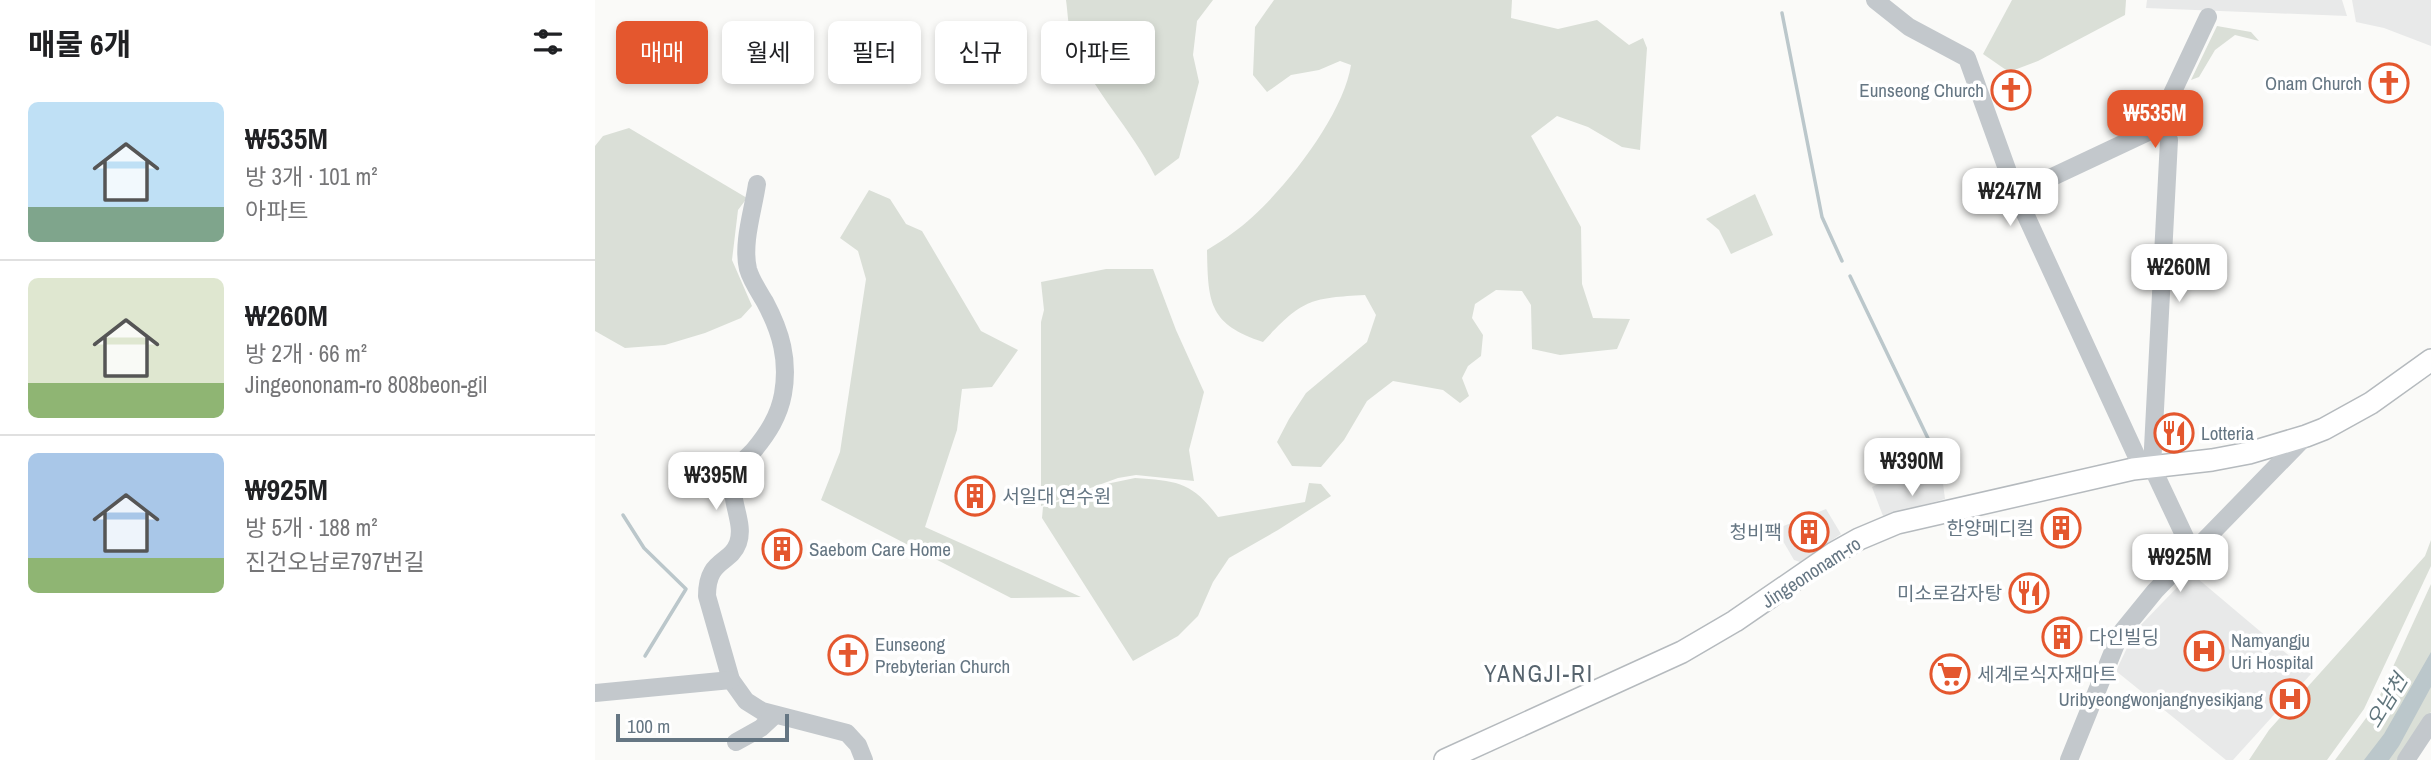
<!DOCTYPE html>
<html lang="ko">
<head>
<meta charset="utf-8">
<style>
	body { margin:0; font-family:"Archivo Narrow","Noto Sans KR",sans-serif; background:#f6f6f6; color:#202124; height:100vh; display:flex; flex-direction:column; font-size:26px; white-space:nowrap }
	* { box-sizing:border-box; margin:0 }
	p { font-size:23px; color:#757577 }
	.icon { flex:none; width:38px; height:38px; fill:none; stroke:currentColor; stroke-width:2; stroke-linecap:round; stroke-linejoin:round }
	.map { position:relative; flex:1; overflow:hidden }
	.panel { display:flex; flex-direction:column; background:#fff; width:595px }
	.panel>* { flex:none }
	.guide { position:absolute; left:21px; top:21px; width:665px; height:63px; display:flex; gap:14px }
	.scale { position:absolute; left:21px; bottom:18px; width:173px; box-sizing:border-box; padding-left:7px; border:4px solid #657683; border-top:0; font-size:19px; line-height:24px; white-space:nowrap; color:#657683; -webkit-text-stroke:5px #fff; paint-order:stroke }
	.price { position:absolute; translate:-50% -60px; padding:0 16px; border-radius:14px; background:#fff; color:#222; font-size:23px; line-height:46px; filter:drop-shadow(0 2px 4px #0008) }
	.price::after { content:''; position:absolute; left:50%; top:42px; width:21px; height:16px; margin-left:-10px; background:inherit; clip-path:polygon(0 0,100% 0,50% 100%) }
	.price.active { background:#e4572e; color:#fff }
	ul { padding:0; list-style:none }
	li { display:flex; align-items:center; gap:21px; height:175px; padding:0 28px }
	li+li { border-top:2px solid #e0e0e0 }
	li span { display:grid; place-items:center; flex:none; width:196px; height:140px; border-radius:10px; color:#555 }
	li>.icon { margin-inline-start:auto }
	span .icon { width:84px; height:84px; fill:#fffc; stroke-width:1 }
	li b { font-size:30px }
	h2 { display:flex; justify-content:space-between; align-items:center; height:84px; padding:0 28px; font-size:30px }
	.chip { padding:0 24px; border-radius:10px; background:#fff; box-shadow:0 4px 10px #0003; font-size:24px; line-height:63px }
	.chip.active { background:#e4572e; color:#fff }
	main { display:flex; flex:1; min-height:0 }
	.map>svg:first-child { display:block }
</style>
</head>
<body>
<main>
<section class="panel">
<h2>매물 6개<svg class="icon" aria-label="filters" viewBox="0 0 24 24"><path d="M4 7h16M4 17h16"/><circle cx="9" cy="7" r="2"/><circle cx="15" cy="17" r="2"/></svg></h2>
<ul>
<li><span style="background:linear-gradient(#bfe0f5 75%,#7fa58c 0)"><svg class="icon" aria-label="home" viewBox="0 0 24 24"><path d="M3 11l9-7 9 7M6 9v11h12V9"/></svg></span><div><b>₩535M</b><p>방 3개 · 101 m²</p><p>아파트</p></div></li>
<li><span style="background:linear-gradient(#dfe7d0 75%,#8fb573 0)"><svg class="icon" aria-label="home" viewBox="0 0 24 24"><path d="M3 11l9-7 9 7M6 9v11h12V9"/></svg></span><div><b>₩260M</b><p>방 2개 · 66 m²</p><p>Jingeononam-ro 808beon-gil</p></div></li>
<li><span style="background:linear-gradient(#a9c7e8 75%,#8fb573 0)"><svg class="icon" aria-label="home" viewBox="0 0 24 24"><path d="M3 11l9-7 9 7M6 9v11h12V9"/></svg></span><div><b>₩925M</b><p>방 5개 · 188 m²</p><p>진건오남로797번길</p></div></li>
</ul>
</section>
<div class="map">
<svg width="1836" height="760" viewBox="0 0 1836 760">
	<rect width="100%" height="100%" fill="#fafaf8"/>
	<!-- built -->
	<g fill="#e8e9e9">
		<path d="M1552,0h195l5,16 -201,-8z"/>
		<path d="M1757,0h79v46l-47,-18 -28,-6z"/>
		<path d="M1334,459l13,17 3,23 -62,17 -11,-29z"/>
		<path d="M1231,509l15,25 -41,28 -6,-2 -18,-31z"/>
		<path d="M1596,573l120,101 -78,86h-7l-110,-89 19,-40z"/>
	</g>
	<!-- green -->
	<g fill="#dadfd7">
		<path d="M471,0h147l-16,21 -4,34 6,27 -20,76 -24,18c-23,-47 -63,-85 -82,-134 -5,-12 -5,-28 -7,-42z"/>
		<path d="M679,0h238l-1,18 47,11 39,-9 32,25 14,-7 4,10 -7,102 -18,-3 -34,-20 -31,-11 -26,20 50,91 1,57 11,34 37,1 -13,30 -57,6 -28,-6 -1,-44 -9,-14 -26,-1 -21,14 -3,14 11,17 -2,21 -13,10 -6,12 7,18 -9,7 -17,-13 -50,-9 -26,20 -23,39 -23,27 -29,-1 -15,-24 12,-23 17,-26 61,-51 9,-27 -11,-20c-56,3 -63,5 -102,47 -54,-18 -55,-39 -56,-92 9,-6 18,-11 27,-18 43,-31 109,-114 117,-167l-11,-4 -21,9 -28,5 -24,17 -14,-17 2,-48z"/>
		<path d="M1417,0h114l-1,15 -87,46 -29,11 -26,-18z"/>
		<path d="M1622,26l34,6 8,9 -24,-6 -20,15 -16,27 -8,3z"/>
		<path d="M34,128l118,70 -9,12 -6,50 20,46 -11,12 -36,15 -40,12 -40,3 -30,-17v-185l8,-10z"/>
		<path d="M274,190l21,9 16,25 16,7 59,100 37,19 -26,37 -30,2 -5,41 -32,97 156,70 -70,1 -190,-98 19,-48 26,-173 -8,-28 -18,-13z"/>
		<path d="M1160,194l18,41 -42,19 -12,-24 -13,-11z"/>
		<path d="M511,269h47l23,61 28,62 -15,58 5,31 -58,-6 -18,3 -77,28v-184l3,-12 -3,-28z"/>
		<path d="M540,478c43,3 57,4 83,39l87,-15 4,-19 12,1 10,12 -53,34 -49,28 -16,24 -15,34 -20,20 -45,25 -91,-143 1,-11 68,-24z"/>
		<path d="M1836,540v26l-67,143 -37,51h-78l20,-30 156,-174z"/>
		<path d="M1836,584v128l-32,48h-64l40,-54z"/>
	</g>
	<!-- water -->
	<path fill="#bbc7cb" d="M1836,652v35l-32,59 -10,14h-25l20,-26z"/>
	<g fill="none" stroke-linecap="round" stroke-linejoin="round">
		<!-- stream -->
		<g stroke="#bbc7cb" stroke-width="3.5">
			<path d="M1187,13l40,204 20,44"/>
			<path d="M1255,276l98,204"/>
			<path d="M28,515l21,33 42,41 -41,67"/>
		</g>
		<!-- major casing -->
		<g stroke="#b5babe" stroke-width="24">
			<path id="major" d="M850,760l237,-108 53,-31 99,-68 25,-14 38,-16 236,-54 79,-9 37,-7 57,-17 18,-7 47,-26 60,-43"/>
		</g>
		<!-- minor -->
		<g stroke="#c3c8cc" stroke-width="18">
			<path d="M1280,0l34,27 58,31 49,136 126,274"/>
			<path d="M1574,140l-17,327 41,87"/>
			<path d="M162,184c-4,27 -15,59 -9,85 3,11 11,23 17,33 16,30 24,58 18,92 -4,22 -15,39 -29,56 -5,6 -15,13 -18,20 -11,26 10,51 2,73 -8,22 -31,15 -31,53l24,84 15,21 16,10 85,22 11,12 6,15"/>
			<path d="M1421,194l134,-63 11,-14 47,-100"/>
			<path d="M0,693l136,-13"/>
			<path d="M141,742l25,-14 14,-13"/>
			<path d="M1474,760l51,-126 35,-43 151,-155"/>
			<path d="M1811,760l25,-38"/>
		</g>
		<!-- major -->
		<use href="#major" stroke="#fff" stroke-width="21"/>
	</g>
	<!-- icons -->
	<defs>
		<g id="church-ring" transform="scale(2.0125)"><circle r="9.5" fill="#fff" stroke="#e4572e" stroke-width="1.5"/><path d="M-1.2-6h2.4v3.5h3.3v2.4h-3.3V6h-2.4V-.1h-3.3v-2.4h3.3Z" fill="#e4572e"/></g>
		<g id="restaurant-ring" transform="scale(2.0125)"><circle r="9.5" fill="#fff" stroke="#e4572e" stroke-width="1.5"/><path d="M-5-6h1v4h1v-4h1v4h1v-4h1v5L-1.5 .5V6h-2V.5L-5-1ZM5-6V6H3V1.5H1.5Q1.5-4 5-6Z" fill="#e4572e"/></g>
		<g id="building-ring" transform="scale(2.0125)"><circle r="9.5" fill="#fff" stroke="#e4572e" stroke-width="1.5"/><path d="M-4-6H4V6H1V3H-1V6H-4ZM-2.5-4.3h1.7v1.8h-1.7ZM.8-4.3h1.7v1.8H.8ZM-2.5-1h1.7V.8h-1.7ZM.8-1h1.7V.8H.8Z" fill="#e4572e"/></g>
		<g id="hospital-ring" transform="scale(2.0125)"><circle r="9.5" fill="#fff" stroke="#e4572e" stroke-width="1.5"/><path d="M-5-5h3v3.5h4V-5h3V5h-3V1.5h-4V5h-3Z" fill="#e4572e"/></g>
		<g id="supermarket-ring" transform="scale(2.0125)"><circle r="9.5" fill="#fff" stroke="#e4572e" stroke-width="1.5"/><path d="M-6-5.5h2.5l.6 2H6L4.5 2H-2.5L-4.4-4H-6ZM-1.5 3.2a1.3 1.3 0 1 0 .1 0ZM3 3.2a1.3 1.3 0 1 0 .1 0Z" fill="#e4572e"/></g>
	</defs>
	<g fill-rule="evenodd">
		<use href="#church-ring" x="1794" y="83"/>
		<use href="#church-ring" x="1416" y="90"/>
		<use href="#restaurant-ring" x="1579" y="433"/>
		<use href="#building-ring" x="380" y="496"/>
		<use href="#building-ring" x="1466" y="528"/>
		<use href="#building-ring" x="1214" y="532"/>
		<use href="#building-ring" x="187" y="549"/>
		<use href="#restaurant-ring" x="1434" y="593"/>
		<use href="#building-ring" x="1467" y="637"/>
		<use href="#hospital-ring" x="1609" y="651"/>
		<use href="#church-ring" x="253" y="655"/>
		<use href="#supermarket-ring" x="1355" y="674"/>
		<use href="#hospital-ring" x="1695" y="699"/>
	</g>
	<g text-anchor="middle" stroke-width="7" stroke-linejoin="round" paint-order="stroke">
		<!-- poi labels -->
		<g font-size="19" fill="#657683" stroke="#fff" text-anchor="start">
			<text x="1767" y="90" text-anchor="end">Onam Church</text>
			<text x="1389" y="97" text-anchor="end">Eunseong Church</text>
			<text x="1606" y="440">Lotteria</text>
			<text x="407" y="503">서일대 연수원</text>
			<text x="1439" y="535" text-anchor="end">한양메디컬</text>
			<text x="1187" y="539" text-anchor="end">청비팩</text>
			<text x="214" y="556">Saebom Care Home</text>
			<text x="1407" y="600" text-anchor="end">미소로감자탕</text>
			<text x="1494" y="644">다인빌딩</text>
			<text x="1636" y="647">Namyangju<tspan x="1636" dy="22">Uri Hospital</tspan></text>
			<text x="280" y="651">Eunseong<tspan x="280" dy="22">Prebyterian Church</tspan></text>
			<text x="1382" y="681">세계로식자재마트</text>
			<text x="1668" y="706" text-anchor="end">Uribyeongwonjangnyesikjang</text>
		</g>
		<!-- street labels -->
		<g font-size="19" fill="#657683" stroke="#fff">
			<text transform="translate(1216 572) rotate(-33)" y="7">Jingeononam-ro</text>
		</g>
		<!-- water labels -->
		<g font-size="21" font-style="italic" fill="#60757c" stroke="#fff">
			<text transform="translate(1792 701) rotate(-59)" y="7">오남천</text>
		</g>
		<!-- quarter labels -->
		<g font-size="23" letter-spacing="2" fill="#57646e" stroke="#fff">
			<text x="944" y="682">YANGJI-RI</text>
		</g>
	</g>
</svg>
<div class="scale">100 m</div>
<b class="price active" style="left:1560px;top:150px">₩535M</b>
<b class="price" style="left:1415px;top:228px">₩247M</b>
<b class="price" style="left:1584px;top:304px">₩260M</b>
<b class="price" style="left:1317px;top:498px">₩390M</b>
<b class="price" style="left:121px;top:512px">₩395M</b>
<b class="price" style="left:1585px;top:594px">₩925M</b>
<div class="guide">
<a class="chip active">매매</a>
<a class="chip">월세</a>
<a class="chip">필터</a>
<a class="chip">신규</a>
<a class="chip">아파트</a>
</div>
</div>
</main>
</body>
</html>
